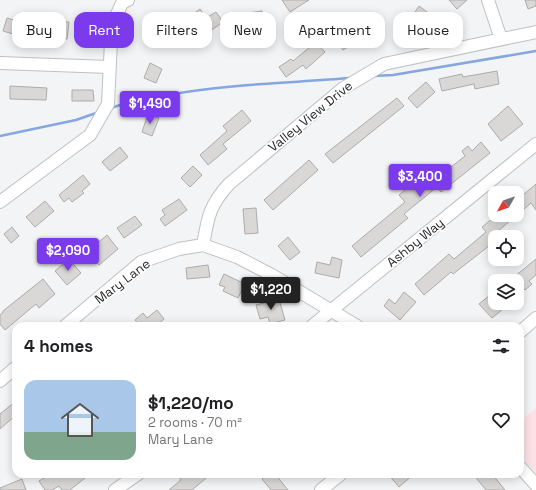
<!DOCTYPE html>
<html lang="en">
<head>
<meta charset="utf-8">
<style>
	body { margin:0; font-family:"Space Grotesk",sans-serif; background:#f6f6f6; color:#202124; height:100vh; display:flex; flex-direction:column; font-size:15px; white-space:nowrap }
	* { box-sizing:border-box; margin:0 }
	p { font-size:13px; color:#757577 }
	.icon { flex:none; width:22px; height:22px; fill:none; stroke:currentColor; stroke-width:2; stroke-linecap:round; stroke-linejoin:round }
	.map { position:relative; flex:1; overflow:hidden }
	.drawer { position:absolute; left:12px; top:322px; width:512px; height:156px; display:flex; flex-direction:column; background:#fff; border-radius:12px; box-shadow:0 2px 10px #0003 }
	.drawer>* { flex:none }
	.banner { position:absolute; left:12px; top:12px; width:512px; height:36px; display:flex; gap:8px }
	.needle { width:26px; rotate:230deg }
	.tools { position:absolute; left:488px; top:186px; display:grid; gap:8px }
	.tools a { display:grid; place-items:center; width:36px; height:36px; border-radius:8px; background:#fff; box-shadow:0 2px 10px #0003; font-size:20px }
	.price { position:absolute; translate:-50% -34px; padding:0 9px; border-radius:4px; background:#7c3aed; color:#fff; font-size:13px; line-height:26px; filter:drop-shadow(0 1px 2px #0008) }
	.price::after { content:''; position:absolute; left:50%; top:24px; width:12px; height:9px; margin-left:-6px; background:inherit; clip-path:polygon(0 0,100% 0,50% 100%) }
	.price.on { background:#222; color:#fff }
	ul { padding:0; list-style:none }
	li { display:flex; align-items:center; gap:12px; height:100px; padding:0 12px }
	li+li { border-top:1px solid #e0e0e0 }
	li span { display:grid; place-items:center; flex:none; width:112px; height:80px; border-radius:12px; color:#555 }
	li>.icon { margin-inline-start:auto }
	span .icon { width:48px; height:48px; fill:#fffc; stroke-width:1 }
	li b { font-size:17px }
	h2 { display:flex; justify-content:space-between; align-items:center; height:48px; padding:0 12px; font-size:17px }
	.pill { padding:0 14px; border-radius:12px; background:#fff; box-shadow:0 2px 10px #0003; font-size:14px; line-height:36px }
	.pill.on { background:#7c3aed; color:#fff }
	.map>svg:first-child { display:block }
</style>
</head>
<body>
<div class="map">
<svg width="536" height="490" viewBox="0 0 536 490">
	<rect width="100%" height="100%" fill="#f2f4f6"/>
	<!-- education -->
	<path fill="#fce2e7" d="M536,408v66l-16,-19v-34z"/>
	<g fill="none" stroke-linecap="round" stroke-linejoin="round">
		<!-- stream -->
		<g stroke="#86a6e1" stroke-width="2.5">
			<path d="M373,76l20,-1 143,-24"/>
			<path d="M111,108c19,-7 37,-10 56,-13 61,-11 122,-12 183,-17"/>
			<path d="M0,136l76,-16 23,-8"/>
		</g>
	</g>
	<!-- building -->
	<g fill="#dad8d6" stroke="#aeabaa">
		<path d="M282,0h27l-19,12z"/>
		<path d="M449,0h18l-10,9z"/>
		<path d="M525,0h11v6l-8,3z"/>
		<path d="M419,6l12,9 -6,9 -12,-9z"/>
		<path d="M200,9l6,9 10,-6 7,10 -20,14 -14,-19z"/>
		<path d="M262,11l3,17 -14,3 -3,-18z"/>
		<path d="M94,14l11,3 -3,16 -12,-2z"/>
		<path d="M7,18l24,7 -4,13 -24,-7z"/>
		<path d="M53,21l16,1 -2,17 -16,-2z"/>
		<path d="M355,26l7,12 -19,12 -8,-13z"/>
		<path d="M177,38l6,5 -5,5 -6,-5z"/>
		<path d="M316,42l9,10 -19,17 -3,-4 -17,12 -7,-10 12,-8 2,2z"/>
		<path d="M150,63l12,6 -6,14 -12,-5z"/>
		<path d="M497,71l2,13 -24,5 -1,-5 -32,7 -3,-12 23,-5 1,3z"/>
		<path d="M426,82l9,10 -18,16 -9,-10z"/>
		<path d="M10,86l37,2 -1,12 -36,-1z"/>
		<path d="M72,90h21l1,11h-22z"/>
		<path d="M397,98l7,8 -71,57 -8,-9z"/>
		<path d="M508,106l15,18 -22,17 -13,-17z"/>
		<path d="M242,110l9,11 -28,23 4,5 -19,16 -8,-10 27,-24 -4,-5z"/>
		<path d="M148,114l11,4 -7,18 -10,-4z"/>
		<path d="M481,142l9,11 -49,39 -4,-5 -33,27 4,4 -47,39 -9,-11 53,-44 -6,-7 21,-17 7,8 38,-30 -3,-5 6,-5 4,5z"/>
		<path d="M120,147l8,10 -18,14 -8,-9z"/>
		<path d="M309,160l9,10 -45,40 -9,-10z"/>
		<path d="M193,166l9,9 -12,12 -9,-9z"/>
		<path d="M83,175l7,9 -8,7 2,2 -12,9 -3,-4 -5,4 -5,-7z"/>
		<path d="M536,184v26l-5,-7 -14,12v-15z"/>
		<path d="M179,199l8,11 -22,16 -5,-7 5,-4 -3,-5z"/>
		<path d="M45,201l9,10 -19,16 -9,-10z"/>
		<path d="M256,208l2,25 -13,1 -2,-25z"/>
		<path d="M497,215h20l-19,16 4,6h-7v16l-6,-7 -36,28 -2,-2 -27,23 -9,-11 34,-30 5,5 32,-27 -4,-5z"/>
		<path d="M135,216l7,9 -18,13 -7,-10z"/>
		<path d="M12,227l7,9 -8,7 -7,-9z"/>
		<path d="M107,235l11,14 -19,16 -12,-13z"/>
		<path d="M288,237l12,15 -10,8 -12,-14z"/>
		<path d="M332,257l10,3 -3,18 -24,-5 2,-11 13,3z"/>
		<path d="M69,259l12,14 -14,12 -12,-14z"/>
		<path d="M536,259v16l-7,6 3,3 -7,6 -11,-13z"/>
		<path d="M208,265l2,12 -23,2 -1,-11z"/>
		<path d="M224,274l21,10 -7,14 -15,-7 2,-4 -6,-2z"/>
		<path d="M43,279l12,15 -16,14 -3,-4 -31,26 -5,-6v-9l3,-3v-1z"/>
		<path d="M495,291v12l7,7 -10,8 -13,-14z"/>
		<path d="M404,292l12,10 -16,18 -16,-14 5,-7 6,5z"/>
		<path d="M279,299l6,21 -15,4 -2,-7 -8,2 -4,-14z"/>
		<path d="M157,310l7,9 -8,7h-16l-5,-6 8,-7 4,5z"/>
		<path d="M16,401v14l-16,14v-15z"/>
		<path d="M51,474h39l-20,16h-8l-3,-4 -7,4h-7l-6,-9z"/>
		<path d="M177,474h34l-19,16h-23l12,-10z"/>
		<path d="M268,474h7l13,16h-17l-9,-11z"/>
		<path d="M388,474h26l-15,13z"/>
		<path d="M473,474h19l13,16h-19z"/>
		<path d="M22,479l4,11h-26v-2z"/>
	</g>
	<g fill="none" stroke-linecap="round" stroke-linejoin="round">
		<!-- minor casing -->
		<g stroke="#bfc0c2" stroke-width="14">
			<g id="minor">
				<path d="M488,0l13,39"/>
				<path d="M0,63l109,4"/>
				<path d="M0,202l90,-67 18,-31 3,-63 3,-20 8,-18 6,-3"/>
				<path d="M203,245c5,-28 6,-39 26,-61l113,-95 42,-25 152,-32"/>
				<path d="M65,326l76,-64 38,-13 24,-4 34,12 33,17 87,52"/>
				<path d="M312,326l224,-182"/>
				<path d="M520,332l16,-14"/>
				<path d="M0,381l16,-14"/>
				<path d="M520,467l16,18"/>
				<path d="M115,490l23,-16"/>
				<path d="M321,490l20,-16"/>
			</g>
		</g>
		<!-- minor -->
		<use href="#minor" stroke="#fff" stroke-width="12"/>
	</g>
	<g text-anchor="middle" stroke-width="3.5" stroke-linejoin="round" paint-order="stroke">
		<!-- street labels -->
		<g font-size="13" fill="#262728" stroke="#fff">
			<text transform="translate(310 116) rotate(-39)" y="5">Valley View Drive</text>
			<text transform="translate(415 242) rotate(-39)" y="5">Ashby Way</text>
			<text transform="translate(122 281) rotate(-37)" y="5">Mary Lane</text>
		</g>
	</g>
</svg>
<div class="tools">
<a><svg class="needle" viewBox="-14 -14 28 28"><path d="M0-13l5 13h-10z" fill="#e53935"/><path d="M0 13l5-13h-10z" fill="#757577"/></svg></a>
<a><svg class="icon" aria-label="locate" viewBox="0 0 24 24"><circle cx="12" cy="12" r="6"/><path d="M12 2v4M12 18v4M2 12h4M18 12h4"/></svg></a>
<a><svg class="icon" aria-label="layers" viewBox="0 0 24 24"><path d="M12 4l9 5-9 5-9-5zM3 14l9 5 9-5"/></svg></a>
</div>
<b class="price" style="left:150px;top:125px">$1,490</b>
<b class="price" style="left:420px;top:198px">$3,400</b>
<b class="price" style="left:68px;top:272px">$2,090</b>
<b class="price on" style="left:271px;top:311px">$1,220</b>
<div class="banner">
<a class="pill">Buy</a>
<a class="pill on">Rent</a>
<a class="pill">Filters</a>
<a class="pill">New</a>
<a class="pill">Apartment</a>
<a class="pill">House</a>
</div>
<section class="drawer">
<h2>4 homes<svg class="icon" aria-label="filters" viewBox="0 0 24 24"><path d="M4 7h16M4 17h16"/><circle cx="9" cy="7" r="2"/><circle cx="15" cy="17" r="2"/></svg></h2>
<ul>
<li><span style="background:linear-gradient(#a9c7e8 65%,#7fa58c 0)"><svg class="icon" aria-label="home" viewBox="0 0 24 24"><path d="M3 11l9-7 9 7M6 9v11h12V9"/></svg></span><div><b>$1,220/mo</b><p>2 rooms · 70 m²</p><p>Mary Lane</p></div><svg class="icon" aria-label="heart" viewBox="0 0 24 24"><path d="M12 20l-8-8c-3-5 5-10 8-4 3-6 11-1 8 4z"/></svg></li>
</ul>
</section>
</div>
</body>
</html>
